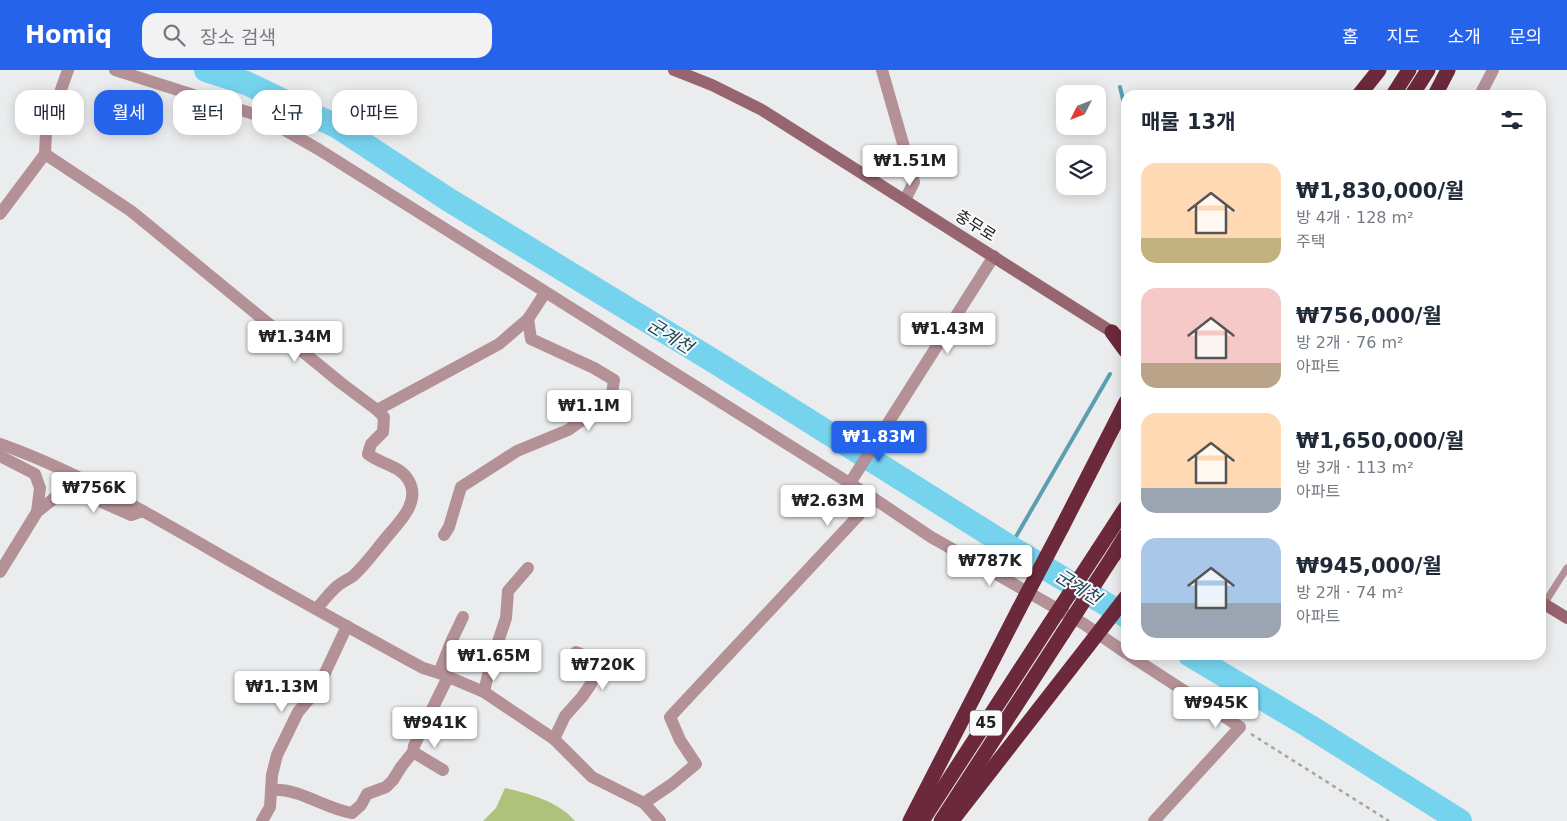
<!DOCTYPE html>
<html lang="ko">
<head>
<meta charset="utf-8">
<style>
	body { margin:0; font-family:"DejaVu Sans","Noto Sans KR",sans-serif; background:#f2f2f3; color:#1f2937; height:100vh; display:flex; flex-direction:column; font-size:19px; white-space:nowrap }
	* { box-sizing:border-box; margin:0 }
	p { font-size:16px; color:#747a83 }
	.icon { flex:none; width:28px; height:28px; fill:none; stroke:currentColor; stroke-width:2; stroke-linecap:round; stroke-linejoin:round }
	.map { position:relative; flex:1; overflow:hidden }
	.details { position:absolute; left:1121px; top:20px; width:425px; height:570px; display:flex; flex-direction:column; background:#fff; border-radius:15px; box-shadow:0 2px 12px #0003 }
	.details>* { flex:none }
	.top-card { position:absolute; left:15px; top:20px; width:475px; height:45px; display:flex; gap:10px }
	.needle { width:32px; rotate:228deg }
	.buttons { position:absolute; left:1056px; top:15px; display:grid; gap:10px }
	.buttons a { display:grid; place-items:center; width:50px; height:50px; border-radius:10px; background:#fff; box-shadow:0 2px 12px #0003; font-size:25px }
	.price { position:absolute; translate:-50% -42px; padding:0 11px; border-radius:5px; background:#fff; color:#222; font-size:16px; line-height:32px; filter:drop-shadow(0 1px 2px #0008) }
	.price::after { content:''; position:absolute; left:50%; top:30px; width:15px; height:11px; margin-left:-8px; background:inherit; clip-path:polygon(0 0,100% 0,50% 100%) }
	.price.current { background:#2563eb; color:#fff }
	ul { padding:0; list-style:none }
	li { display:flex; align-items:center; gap:15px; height:125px; padding:0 20px }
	li span { display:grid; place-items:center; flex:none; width:140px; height:100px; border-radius:15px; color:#555 }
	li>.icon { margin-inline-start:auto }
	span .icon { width:60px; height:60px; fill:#fffc; stroke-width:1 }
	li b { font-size:21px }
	h2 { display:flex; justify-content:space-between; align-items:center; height:60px; padding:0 20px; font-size:21px }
	.chip { padding:0 18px; border-radius:15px; background:#fff; box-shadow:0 2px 12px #0003; font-size:18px; line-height:45px }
	.chip.current { background:#2563eb; color:#fff }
	header { display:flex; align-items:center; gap:30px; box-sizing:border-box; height:70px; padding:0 25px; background:#2563eb; color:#fff }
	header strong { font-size:24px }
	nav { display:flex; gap:28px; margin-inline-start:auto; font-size:18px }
	.search { width:350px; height:45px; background:#f2f2f3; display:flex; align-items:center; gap:12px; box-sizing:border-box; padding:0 18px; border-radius:15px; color:#747a83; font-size:19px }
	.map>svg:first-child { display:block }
</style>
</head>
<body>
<header>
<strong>Homiq</strong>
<div class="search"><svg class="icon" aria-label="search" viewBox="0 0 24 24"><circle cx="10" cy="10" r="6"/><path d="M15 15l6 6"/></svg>장소 검색</div>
<nav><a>홈</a><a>지도</a><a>소개</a><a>문의</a></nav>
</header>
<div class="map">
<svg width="1567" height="751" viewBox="0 0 1567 751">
	<rect width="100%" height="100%" fill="#ebeced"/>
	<!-- forest -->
	<path fill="#aec27b" d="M505,718c25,6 53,13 70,33h-92l13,-13z"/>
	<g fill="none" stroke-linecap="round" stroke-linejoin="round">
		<!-- stream -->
		<g stroke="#5c9eb1" stroke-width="4">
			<path d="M1120,17l6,25"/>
			<path d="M1010,477l100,-173"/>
		</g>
		<!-- river -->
		<g stroke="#76d3ee" stroke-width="24">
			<path d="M206,0l40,13 92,44 111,73 271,165 290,182 116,69"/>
			<path d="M1190,585l119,71 151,95"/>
		</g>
		<!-- path -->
		<path stroke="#a4a5a6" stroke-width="2.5" stroke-dasharray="4 4" stroke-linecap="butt" d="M1251,664l138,87"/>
		<!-- lane -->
		<path stroke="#b49197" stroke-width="7" d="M1544,534l23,-36"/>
		<!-- street -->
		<g stroke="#b49197" stroke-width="12">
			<path d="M115,0l145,46 58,33 552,347 -11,19 -189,202 10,23 16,24 -24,20 -28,19 16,18"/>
			<path d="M882,0l32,112 -9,18"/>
			<path d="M1480,25l13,-25"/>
			<path d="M45,84l86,57 210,172 36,27 122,-66 29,-25 17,-26"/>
			<path d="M0,144l45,-60 1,-22 22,-62"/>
			<path d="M0,374c79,28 154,73 227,115 65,37 130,73 196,109l16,5 45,19 70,47 38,38 52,26"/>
			<path d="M0,386l35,18 5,14 -3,24"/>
			<path d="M850,413l144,-227"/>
			<path d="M870,426l61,41 153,87 42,29"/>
			<path d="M444,465l5,-8 12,-40 56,-36 51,-21 33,-23 11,-13 2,-14 -20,-12 -63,-29 -3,-20"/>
			<path d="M0,502l37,-60 20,-16 15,-7 59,26 12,-4"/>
			<path d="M316,539c8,-8 15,-19 24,-25 4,-3 9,-5 13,-8 13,-12 22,-25 33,-38 12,-15 35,-35 23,-57 -9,-16 -27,-16 -41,-27l3,-10 12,-12 1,-15 -7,-7"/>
			<path d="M1129,585l111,72 -86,94"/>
			<path d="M439,603l13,-33 11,-23"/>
			<path d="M484,622l6,-26 16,-48 2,-27 20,-23"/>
			<path d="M554,669l11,-23 17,-19 9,-13 3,-10 -4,-16 -14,-6"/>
			<path d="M413,682l30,18"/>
			<path d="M272,720c28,-2 53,19 80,23l9,-8 6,-11 19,-7 7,-7 8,-13 12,-15 1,-6 34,-69"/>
			<path d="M262,751l8,-14 2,-32 5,-20 21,-43 19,-22 30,-64"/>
		</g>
		<!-- secondary -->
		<g stroke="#96656f" stroke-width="12">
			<path d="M674,0l38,15 50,25 358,227"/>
			<path d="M1541,532l26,16"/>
		</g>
		<!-- highway -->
		<g stroke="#6b293b" stroke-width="15">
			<path d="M1359,25l20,-25"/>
			<path d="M1393,25l16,-25"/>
			<path d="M1412,25l16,-25"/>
			<path d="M1435,25l13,-25"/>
			<path d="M1112,262l14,19"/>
			<path d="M1062,457l64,-125"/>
			<path d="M1098,480l28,-43"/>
			<path d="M1113,486l13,-21"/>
			<path d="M954,748l134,-172"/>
			<path d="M910,751l109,-212"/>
			<path d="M922,751l127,-196"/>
			<path d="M941,751l122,-188"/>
		</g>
		<!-- highway-bridge -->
		<g stroke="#6b293b" stroke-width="15">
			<path d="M1019,539l43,-82"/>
			<path d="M1049,555l49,-75"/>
			<path d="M1063,563l50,-77"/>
			<path d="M1088,576l38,-49"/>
		</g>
	</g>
	<g text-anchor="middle" stroke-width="4" stroke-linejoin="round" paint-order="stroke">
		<!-- shield labels -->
		<rect fill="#f9fafb" stroke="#626263" stroke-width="1" x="970" y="640.5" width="32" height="25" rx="4"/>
		<g font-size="15" font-weight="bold" fill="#212122">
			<text x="986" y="658">45</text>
		</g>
		<!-- street labels -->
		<g font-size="16" fill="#212122" stroke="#f9fafb">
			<text transform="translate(976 155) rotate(32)" y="6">충무로</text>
		</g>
		<!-- water labels -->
		<g font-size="18" font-style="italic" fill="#1b4551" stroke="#f9fafb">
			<text transform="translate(670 266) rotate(32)" y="6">군계천</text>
			<text transform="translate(1078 517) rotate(32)" y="6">군계천</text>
		</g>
	</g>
</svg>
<div class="buttons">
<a><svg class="needle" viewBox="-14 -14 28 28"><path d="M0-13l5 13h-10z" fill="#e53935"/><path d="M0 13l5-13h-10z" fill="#747a83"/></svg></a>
<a><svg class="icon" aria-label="layers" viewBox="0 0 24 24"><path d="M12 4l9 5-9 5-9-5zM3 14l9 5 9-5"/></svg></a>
</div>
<b class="price" style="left:910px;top:117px">₩1.51M</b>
<b class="price" style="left:948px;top:285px">₩1.43M</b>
<b class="price" style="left:295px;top:293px">₩1.34M</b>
<b class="price" style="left:589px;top:362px">₩1.1M</b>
<b class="price current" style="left:879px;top:393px">₩1.83M</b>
<b class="price" style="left:94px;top:444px">₩756K</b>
<b class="price" style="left:828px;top:457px">₩2.63M</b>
<b class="price" style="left:990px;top:517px">₩787K</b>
<b class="price" style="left:494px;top:612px">₩1.65M</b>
<b class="price" style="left:603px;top:621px">₩720K</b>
<b class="price" style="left:282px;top:643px">₩1.13M</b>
<b class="price" style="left:1216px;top:659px">₩945K</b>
<b class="price" style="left:435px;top:679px">₩941K</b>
<div class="top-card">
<a class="chip">매매</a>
<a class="chip current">월세</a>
<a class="chip">필터</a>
<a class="chip">신규</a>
<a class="chip">아파트</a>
</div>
<section class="details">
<h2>매물 13개<svg class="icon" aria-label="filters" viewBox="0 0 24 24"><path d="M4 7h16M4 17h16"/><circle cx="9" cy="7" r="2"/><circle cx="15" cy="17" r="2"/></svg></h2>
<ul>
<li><span style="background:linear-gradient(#ffd9b3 75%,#c2b280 0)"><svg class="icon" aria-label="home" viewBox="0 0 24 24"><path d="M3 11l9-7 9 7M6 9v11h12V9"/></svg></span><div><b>₩1,830,000/월</b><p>방 4개 · 128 m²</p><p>주택</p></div></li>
<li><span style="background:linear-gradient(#f6c9c9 75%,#b9a48a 0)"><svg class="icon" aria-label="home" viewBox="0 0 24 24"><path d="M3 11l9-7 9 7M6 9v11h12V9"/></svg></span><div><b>₩756,000/월</b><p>방 2개 · 76 m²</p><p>아파트</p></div></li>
<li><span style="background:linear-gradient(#ffd9b3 75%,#9aa5b1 0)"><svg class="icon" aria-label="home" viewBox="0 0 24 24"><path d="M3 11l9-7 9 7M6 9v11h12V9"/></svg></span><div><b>₩1,650,000/월</b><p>방 3개 · 113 m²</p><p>아파트</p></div></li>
<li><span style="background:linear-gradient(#a9c7e8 65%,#9aa5b1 0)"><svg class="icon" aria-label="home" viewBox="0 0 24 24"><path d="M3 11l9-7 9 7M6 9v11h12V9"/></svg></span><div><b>₩945,000/월</b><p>방 2개 · 74 m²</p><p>아파트</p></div></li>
</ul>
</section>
</div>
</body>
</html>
